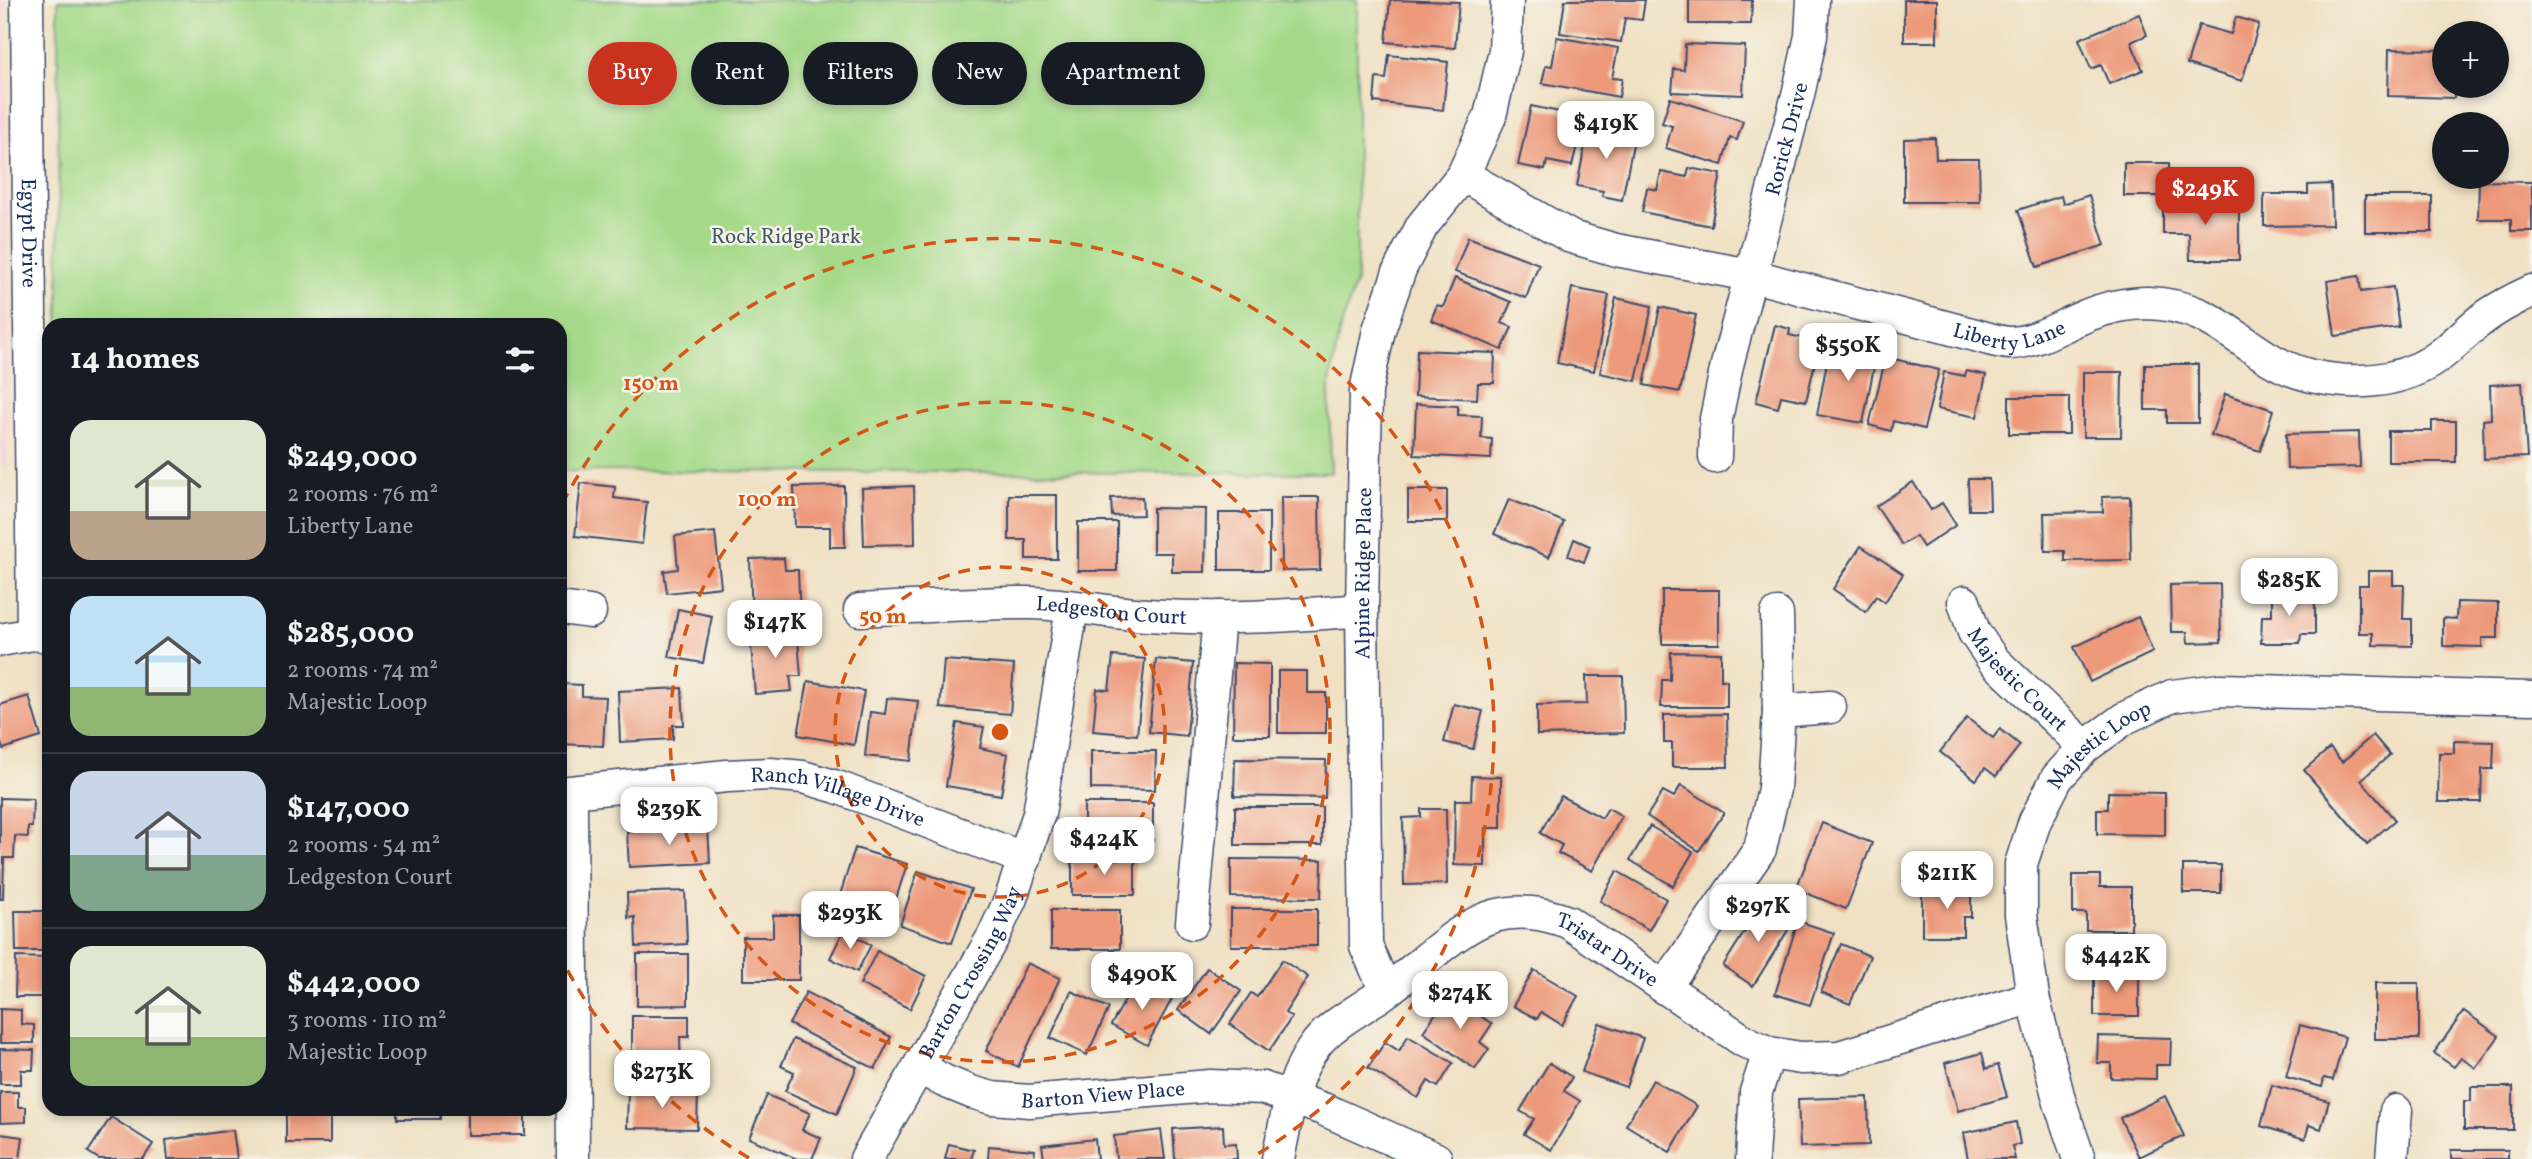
<!DOCTYPE html>
<html lang="en">
<head>
<meta charset="utf-8">
<style>
	body { margin:0; font-family:Vollkorn,serif; background:#242831; color:#f1f3f6; height:100vh; display:flex; flex-direction:column; font-size:26px; white-space:nowrap }
	* { box-sizing:border-box; margin:0 }
	p { font-size:23px; color:#9ea1a6 }
	.icon { flex:none; width:38px; height:38px; fill:none; stroke:currentColor; stroke-width:2; stroke-linecap:round; stroke-linejoin:round }
	.map { position:relative; flex:1; overflow:hidden }
	.panel { position:absolute; left:42px; top:318px; width:525px; height:798px; display:flex; flex-direction:column; background:#171b24; border-radius:21px; box-shadow:0 4px 10px #0003 }
	.panel>* { flex:none }
	.banner { position:absolute; left:588px; top:42px; width:665px; height:63px; display:flex; gap:14px }
	.fabs { position:absolute; left:2432px; top:21px; display:grid; gap:14px }
	.fabs a { display:grid; place-items:center; width:77px; height:77px; border-radius:50%; background:#171b24; box-shadow:0 4px 10px #0003; font-size:35px }
	.price { position:absolute; translate:-50% -60px; padding:0 16px; border-radius:14px; background:#fff; color:#222; font-size:23px; line-height:46px; filter:drop-shadow(0 2px 4px #0008) }
	.price::after { content:''; position:absolute; left:50%; top:42px; width:21px; height:16px; margin-left:-10px; background:inherit; clip-path:polygon(0 0,100% 0,50% 100%) }
	.price.active { background:#c8321e; color:#fff }
	ul { padding:0; list-style:none }
	li { display:flex; align-items:center; gap:21px; height:175px; padding:0 28px }
	li+li { border-top:2px solid #363941 }
	li span { display:grid; place-items:center; flex:none; width:196px; height:140px; border-radius:21px; color:#555 }
	li>.icon { margin-inline-start:auto }
	span .icon { width:84px; height:84px; fill:#fffc; stroke-width:1 }
	li b { font-size:30px }
	h2 { display:flex; justify-content:space-between; align-items:center; height:84px; padding:0 28px; font-size:30px }
	.chip { padding:0 24px; border-radius:32px; background:#171b24; box-shadow:0 4px 10px #0003; font-size:24px; line-height:63px }
	.chip.active { background:#c8321e; color:#fff }
	.map>svg:first-child { display:block }
</style>
</head>
<body>
<div class="map">
<svg width="2532" height="1159" viewBox="0 0 2532 1159">
	<rect width="100%" height="100%" fill="#f7f3e8"/>
	<filter id="ink" filterUnits="userSpaceOnUse"><feTurbulence type="fractalNoise" baseFrequency=".0143" numOctaves="2"/><feDisplacementMap in="SourceGraphic" scale="14" xChannelSelector="R" yChannelSelector="G"/><feConvolveMatrix kernelMatrix="1 2 1 2 8 2 1 2 1" color-interpolation-filters="sRGB"/></filter>
	<filter id="wash" filterUnits="userSpaceOnUse"><feTurbulence type="fractalNoise" baseFrequency=".00686" numOctaves="4" result="noise"/><feDisplacementMap in="SourceGraphic" scale="28" xChannelSelector="R" yChannelSelector="G"/><feGaussianBlur stdDeviation="1.57" result="paint"/><feColorMatrix in="noise" values="0 0 0 0 0 0 0 0 0 0 0 0 0 0 0 0 0 1.4 0 .05"/><feComposite in="paint" operator="in"/></filter>
	<g filter="url(#wash)">
		<rect width="100%" height="100%" fill="#f0e1c4"/>
		<!-- built -->
		<path fill="#f7cfd4" d="M0,0h5l3,466h-8z"/>
		<!-- green -->
		<path fill="#a6da8a" stroke="#608474" stroke-width="2" d="M58,0h1299v279l-18,54 -10,56 2,84 -771,-2v-145l-501,-1z"/>
		<g id="blocks">
			<!-- building -->
			<g fill="#ed997a">
				<path d="M1390,0l69,2 -4,46 -69,-6z"/>
				<path d="M1565,0h80l-3,20 -17,-2 -4,24 -61,-9z"/>
				<path d="M1689,0h63l-1,24h-62z"/>
				<rect x="1904" y="0" width="33" height="42"/>
				<path d="M2139,14l8,21 -16,7 12,28 -34,14 -8,-19 -10,4 -12,-30z"/>
				<path d="M2236,17l23,7 -17,57 -55,-17 12,-39 32,9z"/>
				<path d="M1557,37l61,11 -6,30 10,1 -3,18 -77,-14 4,-18 6,1z"/>
				<path d="M1685,44l60,2 -2,49 -71,-3 2,-23 10,1z"/>
				<path d="M2389,49l56,1v36h9v12l-66,-2z"/>
				<path d="M1389,55l59,7 -5,48 -69,-8 2,-24 10,1z"/>
				<path d="M1670,98l73,23 -6,19 -7,-2 -8,27 -56,-17 6,-22 -10,-3z"/>
				<path d="M1531,106l43,9 -5,24 9,2 -6,25 -25,-5 -2,9 -27,-5z"/>
				<path d="M1589,125l46,9 -13,66 -20,-4 1,-5 -26,-5z"/>
				<path d="M1935,138l1,21h43l1,43h-76v-63z"/>
				<rect x="2124" y="163" width="45" height="33"/>
				<path d="M1689,168l32,6 -10,52 -69,-14 5,-24 10,2 4,-18 26,5z"/>
				<path d="M2479,181l53,1v49h-21v-12h-33z"/>
				<path d="M2331,184l1,41 -68,1v-32h44v-9z"/>
				<path d="M2089,195l16,50 -68,22 -19,-57 43,-14 2,8z"/>
				<rect x="2365" y="196" width="67" height="36"/>
				<path d="M2163,200h76v60h-49l-1,-26h-26z"/>
				<path d="M1468,237l71,27 -13,34 -71,-26z"/>
				<path d="M2359,276l2,16 32,-5 6,40 -64,9 -8,-55z"/>
				<path d="M1455,278l56,24 -9,21 10,4 -10,23 -71,-30 6,-15 6,2z"/>
				<path d="M1572,288l37,7 -15,76 -37,-8z"/>
				<path d="M1616,298l36,8 -16,75 -36,-8z"/>
				<path d="M1660,307l36,8 -16,77 -36,-7z"/>
				<path d="M1775,325l15,4 -1,6 31,7 -14,59 -25,-5 -3,12 -22,-6z"/>
				<path d="M1858,342l20,4 -15,77 -46,-8 13,-69 26,5z"/>
				<path d="M1417,350l78,3 -1,30h-16l-1,16 -62,-3z"/>
				<path d="M1886,357l53,13 -15,59 -31,-8 -2,10 -22,-6z"/>
				<path d="M2145,364h53v59h-31v-13h-22z"/>
				<path d="M1966,371l20,4 -9,42 -40,-8 7,-37 21,4z"/>
				<path d="M2083,372h39l-1,65h-38z"/>
				<path d="M2522,383l5,74 -43,2 -1,-39 8,-1 -1,-34z"/>
				<path d="M2225,394l48,16 -13,41 -49,-16z"/>
				<rect x="2009" y="397" width="60" height="37"/>
				<path d="M1416,404l42,2v9l24,1 -1,22 11,1 -1,20 -77,-4z"/>
				<path d="M2432,421h24v41h-68v-31h44z"/>
				<path d="M2359,432l1,35 -73,2 -1,-35z"/>
				<path d="M1968,479h21l1,31h-21z"/>
				<path d="M1913,482l18,28 11,-7 14,22 -33,22 -7,-11 -14,9 -26,-39z"/>
				<path d="M581,483l34,4 -1,11 33,4 -5,42 -67,-8z"/>
				<path d="M844,486l1,61h-15v-20h-35l-1,-40z"/>
				<path d="M914,486l1,58 -51,1 -2,-57z"/>
				<rect x="1408" y="490" width="39" height="31"/>
				<path d="M1009,495h48v64h-31v-19h-17z"/>
				<path d="M2130,496l1,64 -66,1v-10h-20l-1,-38 59,-1 -1,-15z"/>
				<path d="M1142,497l1,18 -31,1 -1,-18z"/>
				<path d="M1281,497h38l1,73 -38,1z"/>
				<path d="M1509,499l55,23 -15,35 -55,-23z"/>
				<path d="M1153,508l53,1 -1,63h-33v-19h-19z"/>
				<rect x="1219" y="513" width="50" height="57"/>
				<rect x="1078" y="522" width="39" height="49"/>
				<path d="M715,532l6,55 -54,6 -3,-22 14,-2 -3,-33z"/>
				<path d="M1574,539l16,7 -6,16 -16,-6z"/>
				<path d="M1861,546l42,28 -18,28 -9,-6 -10,16 -33,-23z"/>
				<path d="M784,558l1,12h13l2,50 -48,2 -2,-63z"/>
				<path d="M2368,571h25v14h11l-1,34h9v27l-39,-1v-12h-14v-48h9z"/>
				<path d="M2220,584l1,58 -33,1 -1,-11h-16l-1,-47z"/>
				<rect x="1662" y="590" width="57" height="54"/>
				<path d="M2272,593h43v41h-14l-1,9h-39l1,-27h10z"/>
				<path d="M2457,602l41,1v35h-16v9l-39,-1v-28l13,1z"/>
				<path d="M678,609l34,7 -9,47 -34,-6z"/>
				<path d="M2138,617l15,35 -63,30 -16,-35z"/>
				<path d="M797,628l4,48h-11l2,15 -37,3 -5,-62z"/>
				<path d="M1671,652l50,1v27h6v27h-66l1,-27h8z"/>
				<path d="M1113,656l32,3 -8,76 -44,-4 4,-42 12,1z"/>
				<path d="M1156,659l37,4 -6,73 -38,-4z"/>
				<path d="M944,660l70,5 -4,49 -70,-6z"/>
				<path d="M1234,663l36,1v72h-37z"/>
				<path d="M1278,671h29v22h19v40h-48z"/>
				<path d="M1586,676h37l1,57 -87,2v-30l50,-1z"/>
				<path d="M808,681l56,10 -10,54 -56,-10z"/>
				<path d="M560,684l22,1v11l24,1 -3,49 -43,-2z"/>
				<path d="M682,688l2,37h-11v14l-53,3 -2,-51z"/>
				<path d="M29,696l12,41 -38,12 -3,-9v-35z"/>
				<path d="M887,698l31,3 -7,60 -46,-5 5,-44 15,2z"/>
				<path d="M1454,704l29,7 -10,38 -29,-7z"/>
				<path d="M1727,714l1,53h-56v-24h-8v-28z"/>
				<path d="M1967,718l26,20 7,-9 20,16 -24,31 -11,-8 -9,12 -36,-28z"/>
				<path d="M957,723l27,4 -4,21 28,6 -7,41 -55,-9z"/>
				<path d="M2373,735l17,20 -29,25 34,40 -28,24 -63,-74 26,-22 12,14z"/>
				<path d="M2454,741l40,1 -1,27h-11l-1,33h-43l1,-49h15z"/>
				<path d="M1091,751h65l-1,39 -64,-1z"/>
				<path d="M1235,759l91,1 -1,38 -91,-2z"/>
				<path d="M1472,776l29,1v51h-16v38l-31,-1 1,-65h16z"/>
				<path d="M1681,785l43,28 -25,38 -52,-35 16,-25 11,6z"/>
				<path d="M2108,792l57,1v42l-68,-1v-25h11z"/>
				<path d="M1561,796l41,22 6,-10 14,8 -30,55 -34,-18 4,-8 -22,-12z"/>
				<path d="M0,798l33,1 -1,28h-4v10l-13,-1 -1,22h-10l-1,41h-3z"/>
				<rect x="1084" y="803" width="69" height="39"/>
				<rect x="1235" y="807" width="87" height="38"/>
				<path d="M1421,809h25l1,75 -43,1 -1,-67 18,-1z"/>
				<path d="M1822,823l50,20 -26,66 -50,-20z"/>
				<path d="M1650,826l43,26 -20,34 -43,-26z"/>
				<path d="M708,827l2,36 -81,4 -2,-35z"/>
				<path d="M855,848l52,16 -17,54 -52,-17z"/>
				<rect x="1072" y="859" width="63" height="36"/>
				<path d="M1231,859l91,1 -1,38 -90,-1z"/>
				<rect x="2183" y="865" width="38" height="28"/>
				<path d="M918,871l53,18 -19,54 -52,-18z"/>
				<path d="M1617,871l49,28 -17,31 -49,-29z"/>
				<path d="M2073,875h27v12h31v43h-45v-17h-13z"/>
				<path d="M1948,882h23v35h-8v19h-41v-43h26z"/>
				<path d="M685,891l2,53 -51,3 -1,-30 -7,1 -1,-25z"/>
				<path d="M1763,903l30,19 -40,64 -30,-20z"/>
				<rect x="1231" y="909" width="86" height="37"/>
				<rect x="1051" y="910" width="69" height="39"/>
				<path d="M15,911h34v40h-33z"/>
				<path d="M773,915h26v65h-56v-43h30z"/>
				<path d="M1798,921l36,12 -24,72 -35,-11z"/>
				<path d="M844,930l27,15 -14,27 -27,-14z"/>
				<path d="M1841,944l29,12 -20,48 -29,-12z"/>
				<path d="M877,951l49,25 -16,33 -50,-25z"/>
				<path d="M637,954h51v51l-51,1z"/>
				<path d="M16,957l33,1v39h-34z"/>
				<path d="M1282,960l26,17 -23,36 7,4 -23,34 -39,-27 21,-31 6,4z"/>
				<path d="M1027,963l33,15 -42,89 -32,-16z"/>
				<path d="M1207,968l34,23 -30,43 -33,-24z"/>
				<path d="M1534,970l44,26 -16,29 -21,-13 -4,7 -24,-13z"/>
				<rect x="2094" y="972" width="45" height="44"/>
				<path d="M1137,979l35,20 -25,46 -36,-20z"/>
				<rect x="2375" y="983" width="44" height="56"/>
				<path d="M1071,991l38,17 -22,47 -37,-17z"/>
				<path d="M806,992l85,45 -16,32 -86,-45z"/>
				<path d="M1449,994l43,30 -12,18 9,7 -14,20 -52,-37z"/>
				<path d="M0,1009l21,1v14l13,1v18h-34z"/>
				<path d="M2464,1011l35,25 -23,32 -15,-10 -7,9 -20,-14z"/>
				<path d="M632,1016h57v21h-9l1,33h-49z"/>
				<path d="M1599,1023l44,15 -17,49 -44,-15z"/>
				<path d="M2300,1025l45,12 -12,43 -9,-2 -2,9 -36,-10z"/>
				<path d="M1408,1036l45,27 -15,24 -10,-6 -10,17 -50,-30 17,-26 14,9z"/>
				<path d="M2098,1036l73,2 -1,27h-14v14l-45,-1v-15h-14z"/>
				<path d="M793,1039l64,28 -20,47 -52,-23 9,-19 -13,-6z"/>
				<path d="M0,1049l34,1 -1,20h-12v14h-21z"/>
				<path d="M1982,1053l4,16 12,-4 9,32 -49,14 -13,-48z"/>
				<path d="M1549,1063l23,14 -8,14 16,10 -29,49 -27,-16 10,-15 -14,-8z"/>
				<path d="M1653,1080l44,26 -27,46 -44,-27z"/>
				<path d="M2272,1085l57,16 -8,28 -12,-4 -4,14 -44,-13z"/>
				<path d="M2471,1087h42v43h-49v-29h7z"/>
				<path d="M628,1091l70,1 -1,37 -70,-1z"/>
				<path d="M0,1092h18v15h8v15l-26,1z"/>
				<path d="M767,1095l43,18 -8,17 19,8 -9,21h-15l-48,-21z"/>
				<path d="M2165,1096l19,40 -45,21 -19,-39z"/>
				<path d="M1868,1097l1,48 -69,2 -2,-48z"/>
				<rect x="286" y="1110" width="44" height="33"/>
				<rect x="397" y="1110" width="43" height="9"/>
				<rect x="467" y="1110" width="58" height="25"/>
				<path d="M111,1117l42,27 -10,15h-44l-11,-7z"/>
				<path d="M2016,1122l4,22 -8,2 3,13h-47l-5,-26z"/>
				<path d="M1223,1126l1,18 12,-1 1,16h-62l-2,-30z"/>
				<path d="M233,1130l4,29h-69l-2,-19z"/>
				<path d="M1161,1130l4,29h-49l-2,-23z"/>
				<path d="M0,1134l23,3 -3,22h-20z"/>
				<path d="M1095,1139l2,20h-53l-2,-14z"/>
				<path d="M949,1144l25,6 -3,9h-26z"/>
				<path d="M989,1146l46,4 -1,9h-46z"/>
				<rect x="2451" y="1150" width="57" height="9"/>
			</g>
		</g>
	</g>
	<g filter="url(#ink)">
		<use href="#blocks" fill-opacity="0" stroke="#3b4a6d" stroke-width="2"/>
		<g fill="none" stroke-linecap="round" stroke-linejoin="round">
			<!-- minor casing -->
			<g stroke="#3b4a6d" stroke-width="35">
				<g id="minor">
					<path id="s1" d="M27,0l6,634"/>
					<path id="s2" d="M1463,175l108,62 45,13 134,25 225,60c11,3 25,8 36,8 25,-1 48,-16 70,-25 19,-9 45,-15 67,-15 56,2 78,29 122,56 41,25 105,30 149,9 25,-11 41,-32 62,-48 16,-12 33,-21 51,-29"/>
					<path id="s3" d="M1715,457l1,-38 11,-54 71,-270 13,-59 2,-36"/>
					<path id="s4" d="M1964,602l10,30 19,28 92,87"/>
					<path d="M560,608l30,4"/>
					<path id="s5" d="M860,610c57,-3 114,-8 171,-7 39,1 78,10 117,12 72,5 143,1 214,-5"/>
					<path d="M0,640l33,-6 16,2"/>
					<path d="M1779,711l51,-4"/>
					<path id="s6" d="M560,793l167,-17 43,-2 33,3 34,10 188,72"/>
					<path d="M571,794l2,365"/>
					<path d="M1192,923l27,-306"/>
					<path d="M1664,988l96,-139 14,-60 5,-78 -2,-97"/>
					<path id="s7" d="M1386,991l-20,-45 -4,-336 4,-219 13,-61 21,-61 22,-43 41,-51 27,-59 15,-65 2,-51"/>
					<path id="s8" d="M919,1067l25,14 27,11 21,6 37,3 181,-15 53,2 60,21 113,50"/>
					<path id="s9" d="M866,1159l127,-222 18,-39 28,-84 33,-206"/>
					<path id="s10" d="M1278,1159c8,-38 14,-85 39,-116 17,-21 46,-35 68,-51 31,-22 74,-67 109,-76 26,-7 49,-3 74,6l176,119 25,12 32,5 38,-1 194,-60"/>
					<path d="M1752,1159l4,-67 13,-39"/>
					<path id="s11" d="M2079,1159l-19,-56 -27,-106 -12,-82v-51l14,-43 22,-43 28,-31 40,-29 47,-22 48,-6 312,8"/>
					<path d="M2392,1159l4,-48"/>
				</g>
			</g>
			<!-- minor -->
			<use href="#minor" stroke="#fff" stroke-width="32"/>
		</g>
	</g>
	<!-- distance rings -->
	<g fill="none" stroke="#d45514" stroke-width="3.5" stroke-dasharray="12 9">
		<circle cx="1000" cy="732" r="165"/>
		<circle cx="1000" cy="732" r="330"/>
		<path d="M749 1158A494 494 0 0 1 562 960M562 504A494 494 0 1 1 1251 1158"/>
	</g>
	<g text-anchor="middle" stroke-width="5" stroke-linejoin="round" paint-order="stroke">
		<!-- street labels -->
		<g font-size="21" fill="#1b2f5e" stroke="#f7f3e8">
			<text dy="7" stroke="none"><textPath href="#s3" startOffset="327">Rorick Drive</textPath></text>
			<text dy="7" stroke="none"><textPath href="#s1" startOffset="233">Egypt Drive</textPath></text>
			<text dy="7" stroke="none"><textPath href="#s2" startOffset="576">Liberty Lane</textPath></text>
			<text dy="7" stroke="none"><textPath href="#s7" startOffset="422">Alpine Ridge Place</textPath></text>
			<text dy="7" stroke="none"><textPath href="#s5" startOffset="252">Ledgeston Court</textPath></text>
			<text dy="7" stroke="none"><textPath href="#s4" startOffset="96">Majestic Court</textPath></text>
			<text dy="7" stroke="none"><textPath href="#s11" startOffset="450">Majestic Loop</textPath></text>
			<text dy="7" stroke="none"><textPath href="#s6" startOffset="282">Ranch Village Drive</textPath></text>
			<text dy="7" stroke="none"><textPath href="#s10" startOffset="466">Tristar Drive</textPath></text>
			<text dy="7" stroke="none"><textPath href="#s9" startOffset="214">Barton Crossing Way</textPath></text>
			<text dy="7" stroke="none"><textPath href="#s8" startOffset="191">Barton View Place</textPath></text>
		</g>
		<!-- park labels -->
		<g font-size="21" fill="#3e5a69" stroke="#f7f3e8">
			<text x="786" y="243">Rock Ridge Park</text>
		</g>
	</g>
	<circle cx="1000" cy="732" r="10" fill="#d45514" stroke="#f7f3e8" stroke-width="3.5"/>
	<g font-size="21" text-anchor="middle" font-weight="bold" fill="#d45514" stroke="#f7f3e8" stroke-width="5" stroke-linejoin="round" paint-order="stroke">
		<text x="651" y="390">150 m</text>
		<text x="767" y="506">100 m</text>
		<text x="883" y="623">50 m</text>
	</g>
</svg>
<div class="fabs">
<a>+</a>
<a>−</a>
</div>
<b class="price" style="left:1606px;top:161px">$419K</b>
<b class="price active" style="left:2205px;top:227px">$249K</b>
<b class="price" style="left:1848px;top:383px">$550K</b>
<b class="price" style="left:2289px;top:618px">$285K</b>
<b class="price" style="left:775px;top:660px">$147K</b>
<b class="price" style="left:669px;top:847px">$239K</b>
<b class="price" style="left:1104px;top:877px">$424K</b>
<b class="price" style="left:1947px;top:911px">$211K</b>
<b class="price" style="left:1758px;top:944px">$297K</b>
<b class="price" style="left:850px;top:951px">$293K</b>
<b class="price" style="left:2116px;top:994px">$442K</b>
<b class="price" style="left:1142px;top:1012px">$490K</b>
<b class="price" style="left:1460px;top:1031px">$274K</b>
<b class="price" style="left:662px;top:1110px">$273K</b>
<div class="banner">
<a class="chip active">Buy</a>
<a class="chip">Rent</a>
<a class="chip">Filters</a>
<a class="chip">New</a>
<a class="chip">Apartment</a>
</div>
<section class="panel">
<h2>14 homes<svg class="icon" aria-label="filters" viewBox="0 0 24 24"><path d="M4 7h16M4 17h16"/><circle cx="9" cy="7" r="2"/><circle cx="15" cy="17" r="2"/></svg></h2>
<ul>
<li><span style="background:linear-gradient(#dfe7d0 65%,#b9a48a 0)"><svg class="icon" aria-label="home" viewBox="0 0 24 24"><path d="M3 11l9-7 9 7M6 9v11h12V9"/></svg></span><div><b>$249,000</b><p>2 rooms · 76 m²</p><p>Liberty Lane</p></div></li>
<li><span style="background:linear-gradient(#bfe0f5 65%,#8fb573 0)"><svg class="icon" aria-label="home" viewBox="0 0 24 24"><path d="M3 11l9-7 9 7M6 9v11h12V9"/></svg></span><div><b>$285,000</b><p>2 rooms · 74 m²</p><p>Majestic Loop</p></div></li>
<li><span style="background:linear-gradient(#c9d6e8 60%,#7fa58c 0)"><svg class="icon" aria-label="home" viewBox="0 0 24 24"><path d="M3 11l9-7 9 7M6 9v11h12V9"/></svg></span><div><b>$147,000</b><p>2 rooms · 54 m²</p><p>Ledgeston Court</p></div></li>
<li><span style="background:linear-gradient(#dfe7d0 65%,#8fb573 0)"><svg class="icon" aria-label="home" viewBox="0 0 24 24"><path d="M3 11l9-7 9 7M6 9v11h12V9"/></svg></span><div><b>$442,000</b><p>3 rooms · 110 m²</p><p>Majestic Loop</p></div></li>
</ul>
</section>
</div>
</body>
</html>
